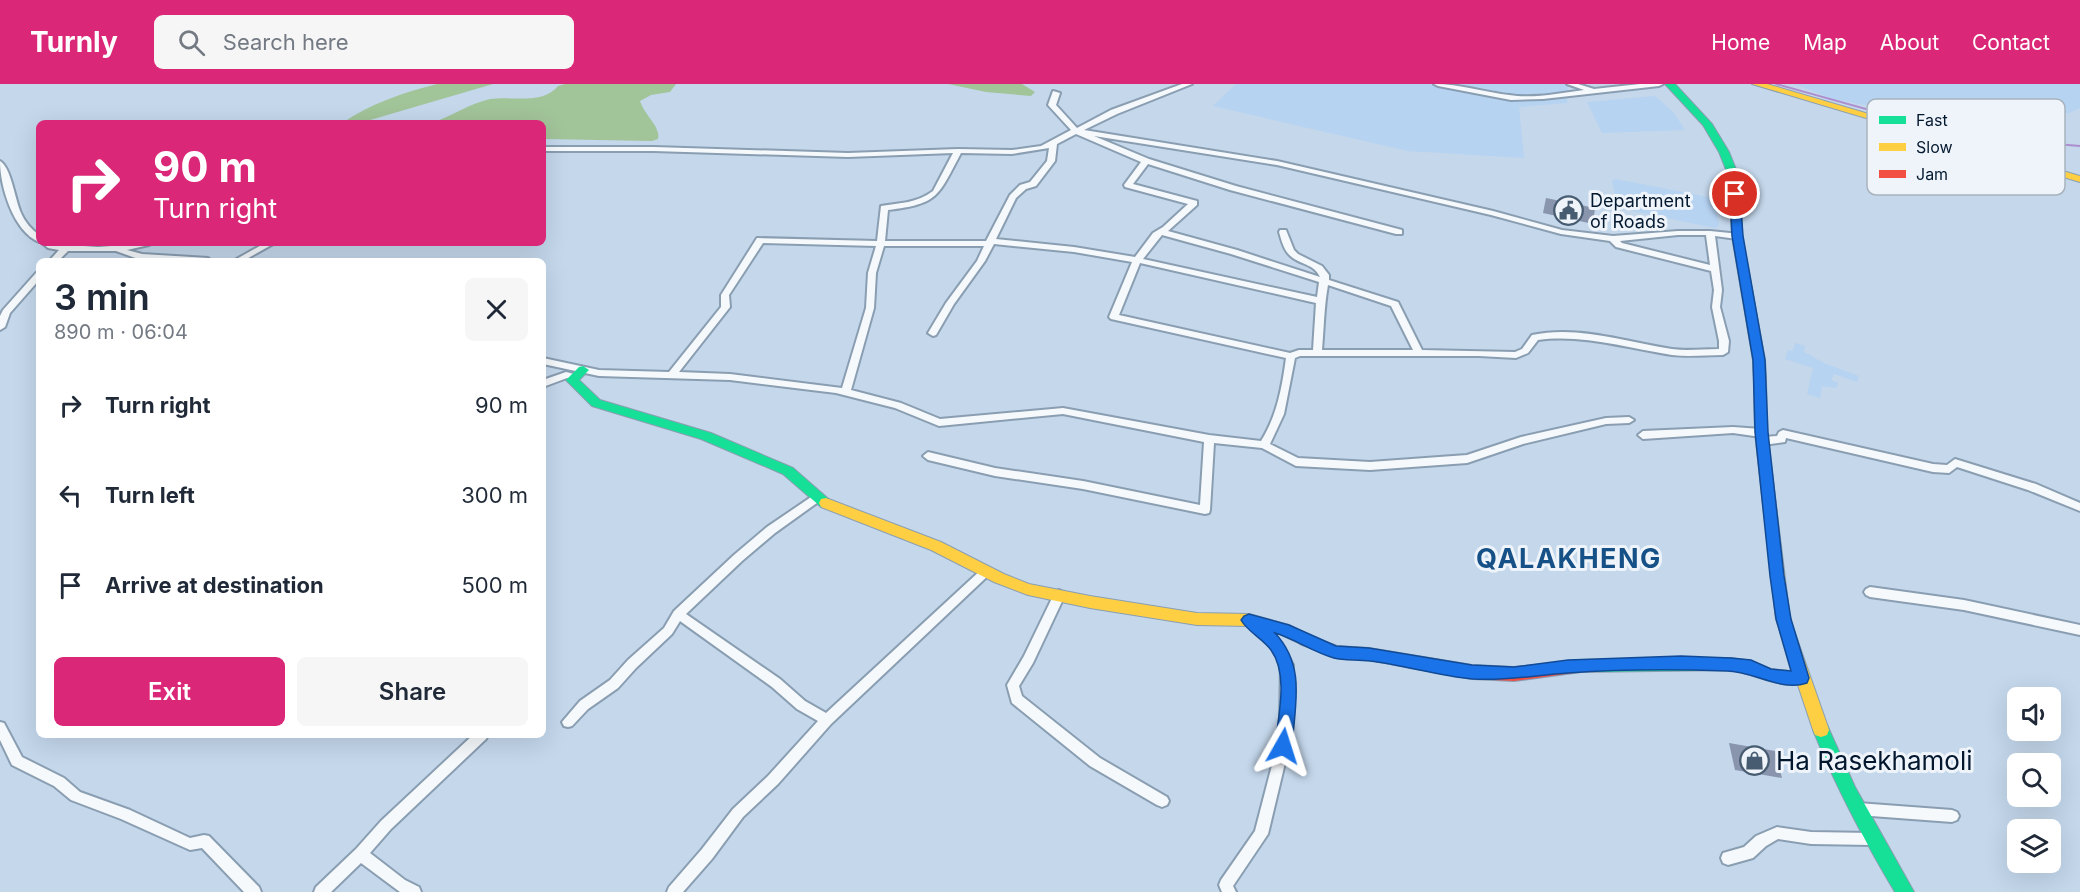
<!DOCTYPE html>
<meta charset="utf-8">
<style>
body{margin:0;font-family:Inter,sans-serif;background:#f6f6f7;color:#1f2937;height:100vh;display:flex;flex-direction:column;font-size:22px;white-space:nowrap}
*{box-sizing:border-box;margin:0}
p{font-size:20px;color:#747a83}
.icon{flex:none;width:33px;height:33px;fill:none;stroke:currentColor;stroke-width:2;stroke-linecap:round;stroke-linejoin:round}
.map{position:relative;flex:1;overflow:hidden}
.panel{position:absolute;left:36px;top:174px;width:510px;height:480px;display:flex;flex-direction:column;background:#fff;border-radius:9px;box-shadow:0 6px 24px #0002}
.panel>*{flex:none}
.top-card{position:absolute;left:36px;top:36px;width:510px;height:126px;border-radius:9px;box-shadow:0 6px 24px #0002;background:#db2777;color:#fff;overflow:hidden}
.tools{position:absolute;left:2007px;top:603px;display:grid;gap:12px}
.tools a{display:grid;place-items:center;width:54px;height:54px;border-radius:9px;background:#fff;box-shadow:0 6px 24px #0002;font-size:30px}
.pin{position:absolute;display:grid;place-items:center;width:51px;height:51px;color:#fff;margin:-26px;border:3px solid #fff;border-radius:50%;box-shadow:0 2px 6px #0007}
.me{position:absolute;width:66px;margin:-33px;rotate:6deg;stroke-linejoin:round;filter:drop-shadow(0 0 4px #0008)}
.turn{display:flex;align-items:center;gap:21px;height:126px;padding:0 18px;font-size:27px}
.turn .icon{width:78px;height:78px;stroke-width:2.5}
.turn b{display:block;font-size:42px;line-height:51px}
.round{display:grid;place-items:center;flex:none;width:63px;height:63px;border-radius:9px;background:#f6f6f7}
.summary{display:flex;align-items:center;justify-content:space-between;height:102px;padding:0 18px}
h1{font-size:36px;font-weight:600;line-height:45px}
.primary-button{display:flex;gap:12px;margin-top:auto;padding:12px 18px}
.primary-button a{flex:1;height:69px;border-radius:9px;background:#db2777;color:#fff;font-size:24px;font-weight:600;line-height:69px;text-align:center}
.primary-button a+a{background:#f6f6f7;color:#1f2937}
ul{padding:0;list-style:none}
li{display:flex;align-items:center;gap:18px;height:90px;padding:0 18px}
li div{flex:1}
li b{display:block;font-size:22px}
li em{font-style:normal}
header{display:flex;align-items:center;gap:36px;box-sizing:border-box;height:84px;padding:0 30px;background:#db2777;color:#fff}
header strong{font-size:28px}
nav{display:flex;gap:33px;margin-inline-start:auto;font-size:21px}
.search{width:420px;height:54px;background:#f6f6f7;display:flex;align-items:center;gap:15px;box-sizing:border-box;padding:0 21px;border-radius:9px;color:#747a83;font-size:22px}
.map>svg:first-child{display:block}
.built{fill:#b6d3f2}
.forest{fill:#a2c499}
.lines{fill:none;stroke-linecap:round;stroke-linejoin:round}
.stream{stroke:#ad8fd0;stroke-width:2}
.building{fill:#8994ad}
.street-casing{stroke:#8a9eb2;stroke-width:4}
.fast-casing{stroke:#8a9eb2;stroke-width:2}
.slow-casing{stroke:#8a9eb2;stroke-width:2}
.jam-casing{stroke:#8a9eb2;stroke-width:2}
.street{fill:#f6f9fc;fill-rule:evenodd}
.fast{fill:#16e098;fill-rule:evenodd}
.slow{fill:#ffcf43;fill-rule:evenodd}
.jam{fill:#f24e42;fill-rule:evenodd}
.route{fill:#1a73e8;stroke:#114b97;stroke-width:1.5}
.labels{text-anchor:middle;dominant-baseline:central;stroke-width:6;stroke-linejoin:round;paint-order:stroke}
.far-poi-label{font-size:18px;fill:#03182f;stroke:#eef4fa;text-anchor:start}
.near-poi-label{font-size:26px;fill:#03182f;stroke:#eef4fa;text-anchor:start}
.district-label{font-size:27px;font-weight:bold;letter-spacing:1.5px;fill:#155086;stroke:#eef4fa}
.key{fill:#eef4fa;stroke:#a8b2bd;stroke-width:1.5}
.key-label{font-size:16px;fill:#03182f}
</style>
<header>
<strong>Turnly</strong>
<div class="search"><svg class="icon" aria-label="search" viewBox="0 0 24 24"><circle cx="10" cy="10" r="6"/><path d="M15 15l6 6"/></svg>Search here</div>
<nav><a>Home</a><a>Map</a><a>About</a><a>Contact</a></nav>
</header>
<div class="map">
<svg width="2080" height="808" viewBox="0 0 2080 808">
<rect width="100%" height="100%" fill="#c4d7eb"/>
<path class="built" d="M1236,0H1568L1567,19L1519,23L1524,74L1408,67L1213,22Z
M1794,0H2080V24L2069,29L2021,38L1951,37L1833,15Z
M1655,12L1673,28L1685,46L1602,49L1587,18Z
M1615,95L1714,114L1719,141L1715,144L1618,124L1612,97Z
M1795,259L1805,262L1804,268L1826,280L1859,292L1857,298L1834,290L1831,296L1838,299L1836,304L1822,302L1820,314L1807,310L1813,284L1785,275L1788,266L1793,267Z"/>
<path class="forest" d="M437,0H493L360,39H342C372,19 402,9 437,0Z
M565,0H676L670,8L651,11L640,17C645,32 661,43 658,55L652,57L543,55V39H433C451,32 471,19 490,15C512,12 543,21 558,2Z
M948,0H1022L1035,8L1031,12L986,8Z"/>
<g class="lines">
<path class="stream" d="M1776,0L1963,52L2080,62"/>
</g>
<path class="building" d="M1546,114L1595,124L1593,140L1543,129Z
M1729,659L1775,667L1782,694L1735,686Z"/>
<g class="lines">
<defs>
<path id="street" d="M1182,0H1192L1117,30L1084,46L1277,77L1493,127L1562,146L1613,152L1678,147H1710L1740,150V154L1737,155L1715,152L1722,206L1720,223L1729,257L1728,268L1723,271C1706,271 1689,273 1672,271C1627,264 1583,250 1538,256L1528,269L1516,274L1479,272H1300L1295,274L1284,330L1270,360L1298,374L1370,378L1467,371L1521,353L1606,334L1629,333L1634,336L1629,339L1606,340L1523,360L1467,379L1370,386L1296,382L1262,364L1214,359L1210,426L1209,429L1205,430L1083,405L995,392L928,376L923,372L928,368L995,384L1083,397L1200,421L1204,358L1063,330L939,342L895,324L836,309L730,296L599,292L543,280V274L599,286L669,288L721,223V211L757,154L877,157L881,122C900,119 917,119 933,107L953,69L848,73L654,67H543V63H654L848,69L958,65L1012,66L1041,62L1071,46L1048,21L1053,7L1060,9L1056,21L1077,44L1111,26ZM1076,50L1141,78L1124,101L1125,103L1188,120L1163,143L1153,149L1135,173L1074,163L996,155L1016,114L1026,105L1036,102L1055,77L1057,60ZM1094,52L1277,81L1491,131L1561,150L1610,157L1616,163L1711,187L1714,206L1712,223L1719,257V265C1703,265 1687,267 1672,265C1626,258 1578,241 1532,251L1522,265L1515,268L1422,266L1398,218L1329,196V191L1322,182L1298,170L1294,166L1286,146H1280L1279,148C1282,158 1284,168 1293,174C1303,181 1315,181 1320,193L1237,166L1168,147L1197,121V117L1133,100L1148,80L1230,106L1396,150H1402V146L1236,102L1149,75ZM1049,64L1047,77L1030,98L1020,101L1010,111L986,157H885L888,126C939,120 938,112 961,69L1012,70ZM1162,151L1231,170L1319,198L1317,213L1143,175ZM1678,151H1706L1710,181L1622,159L1620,157ZM763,159L876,162L868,189L866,224L842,304L730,290L679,288L730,223L729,211ZM994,160L1074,168L1132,178L1109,233L1111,235L1286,274C1282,303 1277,332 1261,357L1209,351L1063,324L940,335L901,319L851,306L874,224L876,189L884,162H984L977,177L946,219L928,249L933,252L936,251L954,220L985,177ZM1140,179L1316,219L1313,266H1299L1290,269L1119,231ZM1328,201L1391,222L1413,266H1322C1324,244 1324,223 1328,201Z
M1434,0C1460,0 1484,8 1509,11C1533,15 1560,9 1584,6L1567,0H1578L1594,5L1640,0H1663L1659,2L1543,15L1511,16L1438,2Z
M0,77C11,83 15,116 21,129C25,138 31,145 39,151V158C13,147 0,102 0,77Z
M42,159L98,163L150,159L149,161L127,166L142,170L208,174L212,177L141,176L116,167H68L58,177H49L59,166L48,164Z
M265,159H275L243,177H233Z
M39,188V196L10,229L5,243L0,246V232L3,226L36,189Z
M566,288L578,291L580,293L575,296L567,294L543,303V296Z
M1733,343L1761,345L1766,349L1761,353L1733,349L1643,355L1638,351L1643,347Z
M1783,346L1933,380L1947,381L1955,375L2036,400L2080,419V427L2028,406L1957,383L1949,389L1933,388L1786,354L1785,358L1763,361L1758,357L1763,353L1777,352L1779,348Z
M817,409L821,410L822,413L821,416L775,449L742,477L686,530L780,595L805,617L826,629L982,485H990L992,488L831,640L778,700L743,733L712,775L683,808H667L669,803L702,765L733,725L768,692L818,637L797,625L772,603L680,537L672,550L636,584L618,604L588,625L572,642L568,643L564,642L562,638L580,617L610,596L628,576L664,544L674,527L734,471L767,443Z
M1870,503L1964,516L2080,541V551L1964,526L1870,513L1866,511L1864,508L1866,505Z
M1059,506L1063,508L1065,511L1033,579L1019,602L1022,612L1100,674L1167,713L1169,717L1167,721L1162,723L1157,721L1090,682L1012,619L1007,601L1024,572L1055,508Z
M1253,534L1257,536L1281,559L1293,581L1292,635L1289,662L1268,750L1233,802L1236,808H1222L1219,801L1221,796L1255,747L1277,662L1280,635L1281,581L1273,565L1249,542L1247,539L1249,536Z
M0,638L4,639L22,673L64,694L80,708L130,726L190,754L204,751L209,752L259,803L261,808H244L202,764L190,766L121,735L71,716L54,702L12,681L0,656Z
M473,651H488L486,655L391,745L370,769L405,796L419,803L421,808H400L361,779L331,808H314L316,803L356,765L381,737Z
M1858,719L1952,726L1957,728L1959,732L1957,736L1952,738L1858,731L1853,729L1851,725L1853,721Z
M1777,743L1811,748L1872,749L1877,751L1879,755L1877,759L1872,761L1811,760L1778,755L1766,762L1753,774L1728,781L1723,779L1721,774L1723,769L1744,763L1756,752Z"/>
<path id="fast" d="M1665,0H1675L1712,40L1729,68L1739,93L1742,152L1765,276L1766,295L1764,298L1760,299L1754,295L1753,276L1732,152L1729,93L1719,68L1703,41Z
M583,282L589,286L579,296L600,316L711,349L793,384L833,419L831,423H821L783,390L701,355L592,322L566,296L579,283Z
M1731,574L1751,577L1771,585L1808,589L1810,594L1808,599C1784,607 1755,590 1731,586L1581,588L1576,587L1573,582L1576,577L1581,576Z
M1821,639L1827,641L1855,703L1914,808H1895C1864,756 1836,703 1813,646L1815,641Z"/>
<path id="slow" d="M1752,0H1767L2080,92V98Z
M1760,291L1766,295L1767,349L1790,535L1829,646L1827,651L1821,653L1815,651L1813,646L1776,535L1755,349L1754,295Z
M826,414L941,458L1004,490L1029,500L1090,512L1197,529L1249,530L1289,541L1310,552L1313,556L1310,560L1305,562L1280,550L1249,542L1197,541L1090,524L1028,511L994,498L931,466L821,423L819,419L821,415Z"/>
<path id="jam" d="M1305,550L1337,562L1369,564L1472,581L1514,583L1581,576L1586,577L1589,582L1586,587L1581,588L1514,597L1472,595L1369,576L1336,574L1300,560L1297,556L1300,552Z"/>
</defs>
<use href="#street" class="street-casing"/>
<use href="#fast" class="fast-casing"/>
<use href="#slow" class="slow-casing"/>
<use href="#jam" class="jam-casing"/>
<use href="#street" class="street"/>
<use href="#fast" class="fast"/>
<use href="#slow" class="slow"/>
<use href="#jam" class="jam"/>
</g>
<path class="route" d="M1735,106L1740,110L1743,152L1765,276L1768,348L1784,492L1791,535L1809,594L1807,599C1781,608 1753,587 1727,587C1675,585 1621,585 1568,589C1536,591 1506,597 1473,595C1438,592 1404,581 1370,577C1358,575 1345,577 1334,574C1313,568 1295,555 1275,549C1306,582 1295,620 1292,662L1289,667L1283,669L1278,667L1275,662C1278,633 1289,591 1271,566C1263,555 1247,547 1241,536L1244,532L1249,530L1289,541L1336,562L1369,564L1472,581L1514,583L1568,576L1681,572L1731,574L1751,576L1771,585L1791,587L1776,535L1770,492L1755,348L1753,276L1732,152L1730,110Z"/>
<defs>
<symbol id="civic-ring" viewBox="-11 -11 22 22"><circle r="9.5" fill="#eef4fa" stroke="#475b71" stroke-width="1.5"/><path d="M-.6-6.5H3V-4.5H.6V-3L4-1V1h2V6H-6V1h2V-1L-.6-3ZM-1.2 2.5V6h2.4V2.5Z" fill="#475b71"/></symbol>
<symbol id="shop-ring" viewBox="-11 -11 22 22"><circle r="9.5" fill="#eef4fa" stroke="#475b71" stroke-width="1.5"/><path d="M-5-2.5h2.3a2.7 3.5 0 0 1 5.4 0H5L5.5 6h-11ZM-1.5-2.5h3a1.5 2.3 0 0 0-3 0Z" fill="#475b71"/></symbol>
</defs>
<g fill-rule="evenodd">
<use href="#civic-ring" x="1552" y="110" width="33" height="33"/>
<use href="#shop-ring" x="1738" y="660" width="33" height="33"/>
</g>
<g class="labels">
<g class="far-poi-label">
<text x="1590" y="116">Department<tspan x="1590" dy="21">of Roads</tspan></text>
</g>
<g class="near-poi-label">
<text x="1776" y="676">Ha Rasekhamoli</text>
</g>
<g class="district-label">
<text x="1569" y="474">QALAKHENG</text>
</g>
</g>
<rect x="1867" y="15" width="198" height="96" rx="9" class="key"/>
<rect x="1879" y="32" width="27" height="8" fill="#16e098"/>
<rect x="1879" y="59" width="27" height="8" fill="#ffcf43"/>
<rect x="1879" y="86" width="27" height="8" fill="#f24e42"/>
<g class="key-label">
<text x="1916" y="42">Fast</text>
<text x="1916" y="69">Slow</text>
<text x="1916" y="96">Jam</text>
</g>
</svg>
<div class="tools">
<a><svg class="icon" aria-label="sound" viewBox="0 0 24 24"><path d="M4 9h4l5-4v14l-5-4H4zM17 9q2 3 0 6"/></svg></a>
<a><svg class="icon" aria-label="search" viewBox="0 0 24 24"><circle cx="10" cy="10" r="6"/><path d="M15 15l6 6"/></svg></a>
<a><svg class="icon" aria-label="layers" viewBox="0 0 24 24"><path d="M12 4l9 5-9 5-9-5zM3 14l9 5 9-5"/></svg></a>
</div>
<div class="pin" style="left:1735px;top:110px;background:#d93025"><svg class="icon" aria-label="arrive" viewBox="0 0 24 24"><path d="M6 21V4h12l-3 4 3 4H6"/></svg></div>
<svg class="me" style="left:1283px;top:662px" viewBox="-20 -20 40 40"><path d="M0-17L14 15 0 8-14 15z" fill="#1a73e8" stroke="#fff" stroke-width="4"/></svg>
<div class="top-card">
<div class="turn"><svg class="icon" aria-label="right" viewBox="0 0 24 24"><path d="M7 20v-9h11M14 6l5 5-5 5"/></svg><div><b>90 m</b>Turn right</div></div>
</div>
<section class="panel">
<div class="summary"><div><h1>3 min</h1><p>890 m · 06:04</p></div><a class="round"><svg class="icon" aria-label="close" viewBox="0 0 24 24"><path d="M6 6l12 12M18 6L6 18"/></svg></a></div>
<ul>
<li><svg class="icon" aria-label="right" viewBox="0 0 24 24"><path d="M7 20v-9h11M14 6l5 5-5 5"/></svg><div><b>Turn right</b></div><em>90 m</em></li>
<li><svg class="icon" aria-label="left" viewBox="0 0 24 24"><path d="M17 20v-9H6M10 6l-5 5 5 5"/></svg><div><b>Turn left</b></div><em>300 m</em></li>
<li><svg class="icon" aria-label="arrive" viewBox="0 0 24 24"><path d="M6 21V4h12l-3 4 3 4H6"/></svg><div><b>Arrive at destination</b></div><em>500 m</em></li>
</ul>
<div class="primary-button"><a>Exit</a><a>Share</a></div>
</section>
</div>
